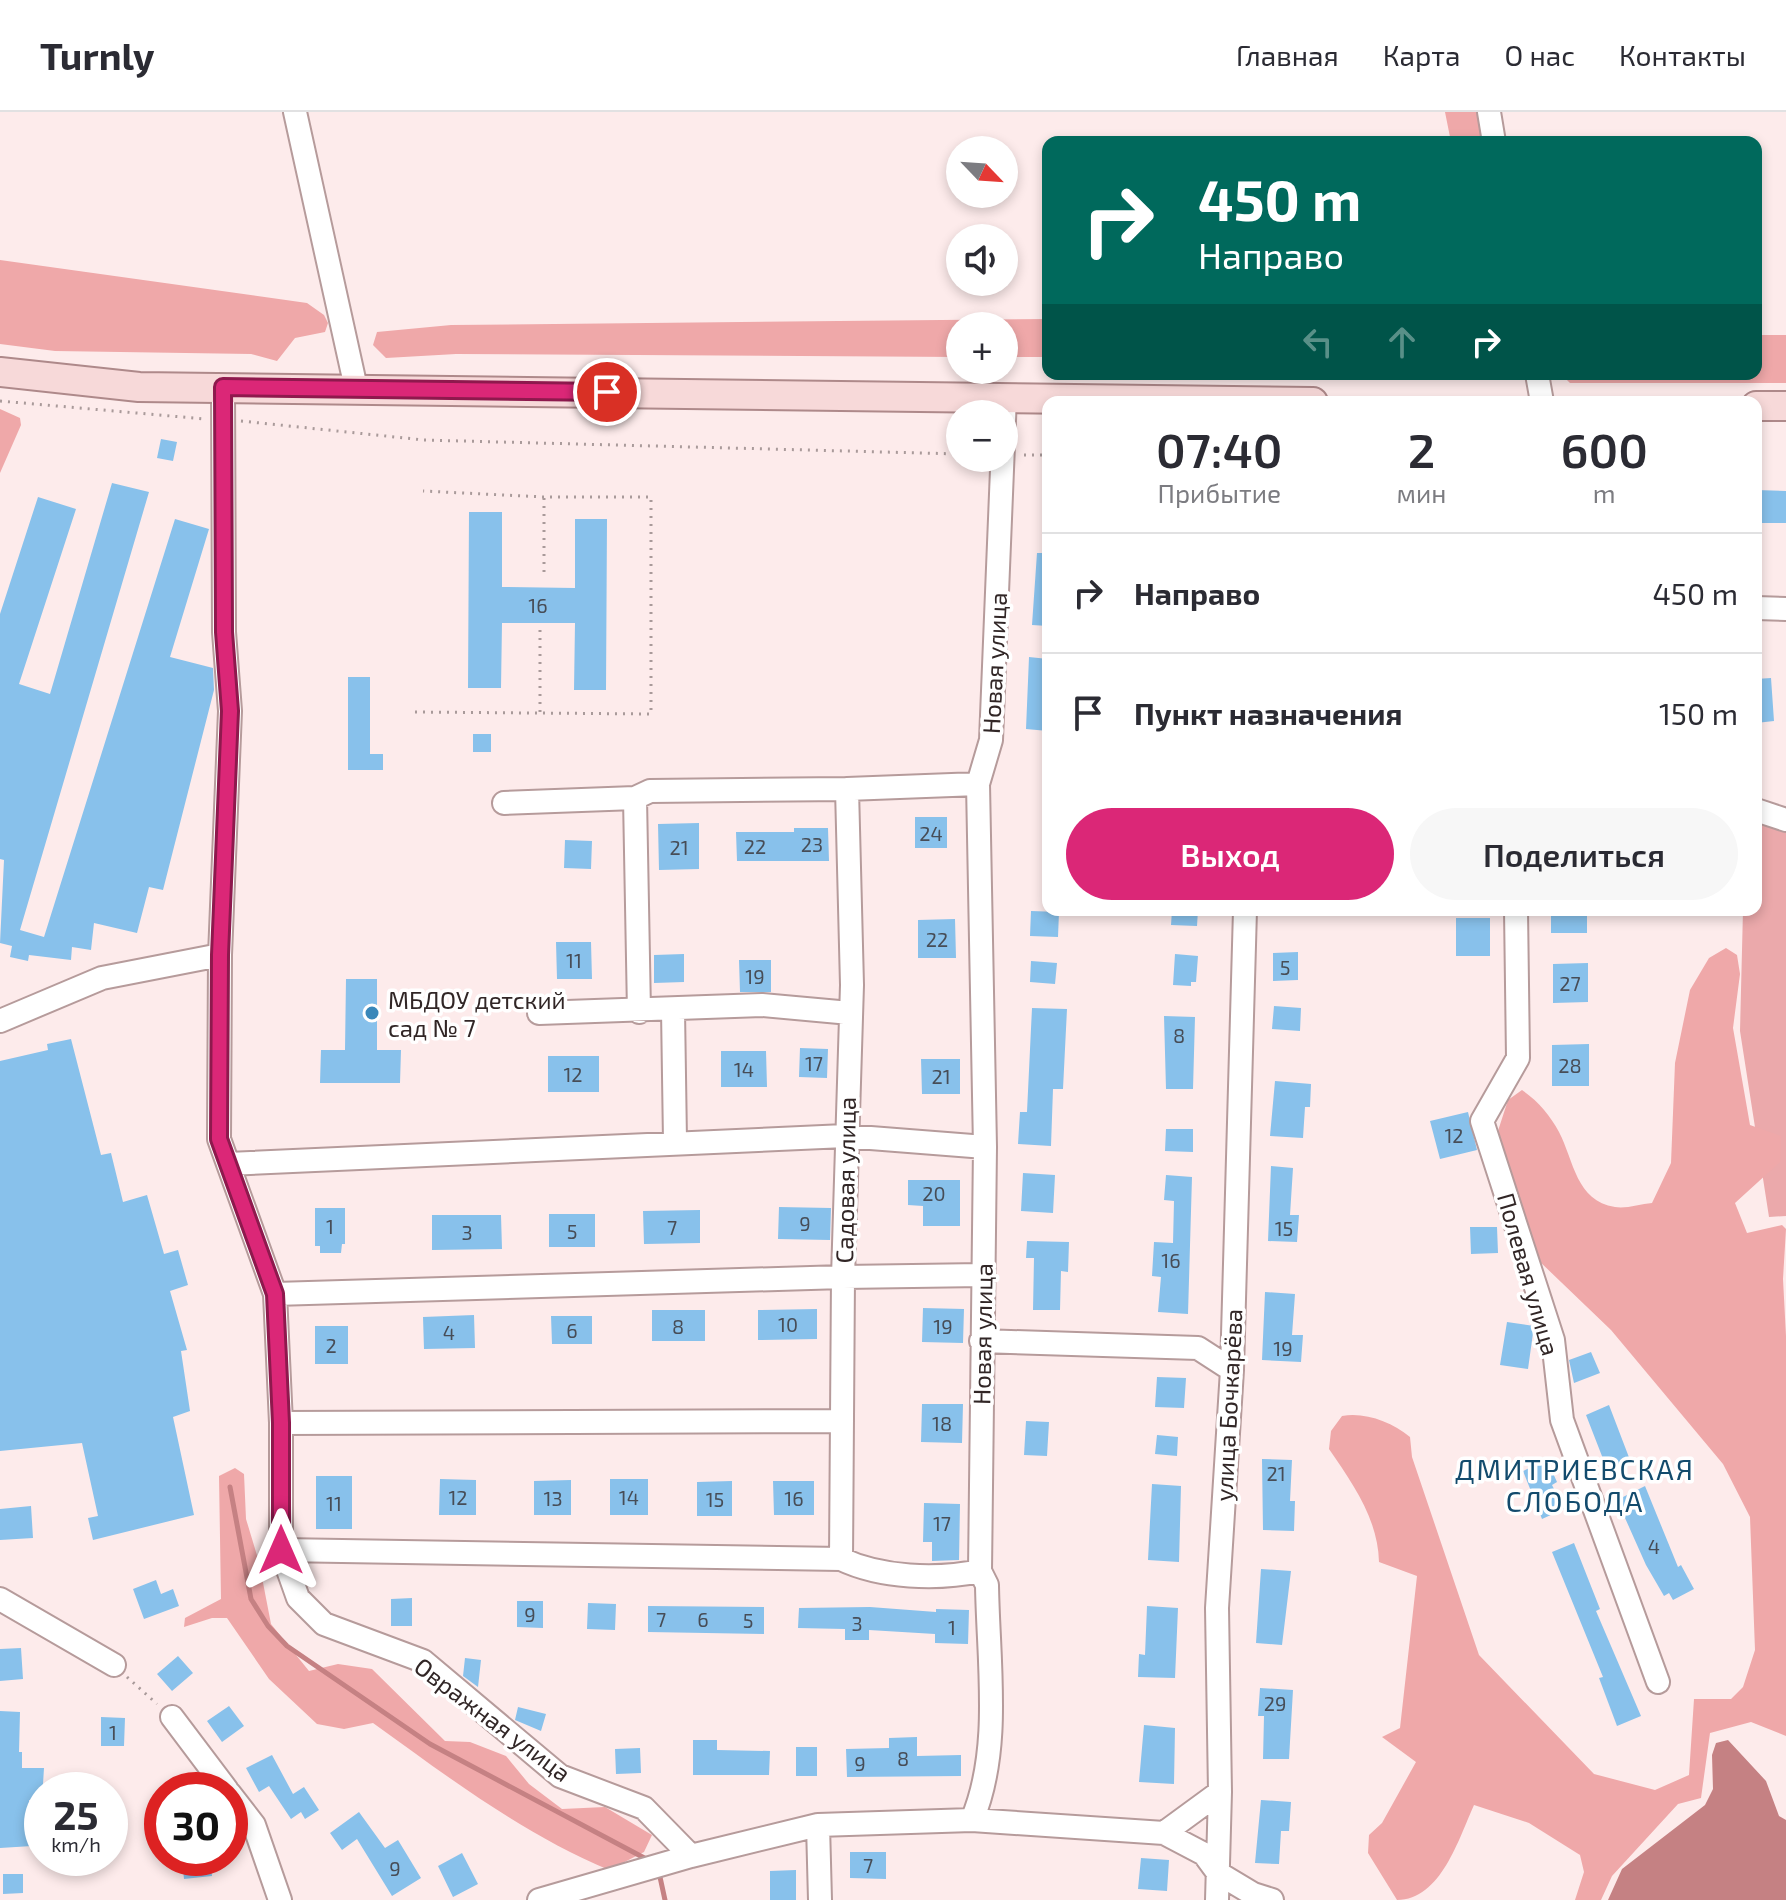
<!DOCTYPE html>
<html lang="ru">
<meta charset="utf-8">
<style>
body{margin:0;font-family:"Exo 2",sans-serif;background:#f7f7f7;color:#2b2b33;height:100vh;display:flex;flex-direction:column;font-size:30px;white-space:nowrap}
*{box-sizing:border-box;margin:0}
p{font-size:26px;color:#7c7c81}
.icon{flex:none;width:44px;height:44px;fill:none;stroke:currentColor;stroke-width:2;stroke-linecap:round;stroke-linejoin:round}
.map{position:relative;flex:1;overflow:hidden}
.panel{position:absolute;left:1042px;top:284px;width:720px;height:520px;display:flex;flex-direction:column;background:#fff;border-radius:16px;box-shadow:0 4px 12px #0003}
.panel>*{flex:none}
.guide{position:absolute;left:1042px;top:24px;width:720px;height:244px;border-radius:16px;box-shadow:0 4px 12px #0003;background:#00695c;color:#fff;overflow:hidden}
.needle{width:52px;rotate:115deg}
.controls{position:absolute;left:946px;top:24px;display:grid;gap:16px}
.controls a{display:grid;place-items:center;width:72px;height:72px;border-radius:50%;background:#fff;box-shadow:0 4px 12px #0003;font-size:40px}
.speed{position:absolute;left:24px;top:1660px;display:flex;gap:16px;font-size:40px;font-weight:700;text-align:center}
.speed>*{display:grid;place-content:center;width:104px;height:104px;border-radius:50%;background:#fff;box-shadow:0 4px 12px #0003;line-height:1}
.speed small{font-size:20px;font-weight:400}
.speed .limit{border:12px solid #d22;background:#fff;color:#111}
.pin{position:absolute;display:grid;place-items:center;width:68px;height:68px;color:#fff;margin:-34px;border:4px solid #fff;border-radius:50%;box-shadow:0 2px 8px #0007}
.me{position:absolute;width:88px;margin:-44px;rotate:0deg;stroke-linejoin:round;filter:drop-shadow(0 0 6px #0008)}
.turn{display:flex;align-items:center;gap:28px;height:168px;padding:0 24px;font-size:36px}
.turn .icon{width:104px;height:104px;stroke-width:2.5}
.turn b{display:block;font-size:56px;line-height:68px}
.lanes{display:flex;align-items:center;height:76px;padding:0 24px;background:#0003;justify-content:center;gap:40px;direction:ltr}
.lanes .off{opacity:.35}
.eta{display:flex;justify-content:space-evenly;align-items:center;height:136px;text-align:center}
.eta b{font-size:48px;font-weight:600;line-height:56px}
.button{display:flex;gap:16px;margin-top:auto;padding:16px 24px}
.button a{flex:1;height:92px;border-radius:48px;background:#db2777;color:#fff;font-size:32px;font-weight:600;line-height:92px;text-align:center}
.button a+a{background:#f7f7f7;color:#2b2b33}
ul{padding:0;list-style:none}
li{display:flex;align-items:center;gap:24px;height:120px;padding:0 24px;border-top:2px solid #e1e1e2}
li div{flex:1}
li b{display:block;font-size:30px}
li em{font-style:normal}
header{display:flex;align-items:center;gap:48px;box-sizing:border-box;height:112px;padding:0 40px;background:#fff;border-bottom:2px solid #e1e1e2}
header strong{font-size:38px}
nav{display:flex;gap:44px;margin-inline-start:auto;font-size:28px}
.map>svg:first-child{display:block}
.green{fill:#eba9ab}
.forest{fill:#efa8a9}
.water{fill:#c58183}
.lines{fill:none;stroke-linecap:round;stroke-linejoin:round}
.stream{stroke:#c58183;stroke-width:5}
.building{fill:#88c1eb}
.minor-casing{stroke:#b69b9b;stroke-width:26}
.major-casing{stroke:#ae898a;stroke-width:32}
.path{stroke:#a99a9a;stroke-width:3;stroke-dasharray:2 6;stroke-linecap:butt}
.minor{stroke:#fff;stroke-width:22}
.major{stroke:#f7d9d9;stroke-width:28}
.route-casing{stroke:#8e194d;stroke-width:20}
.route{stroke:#db2777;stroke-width:14}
.poi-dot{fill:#3987b9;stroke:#fff;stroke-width:3}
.labels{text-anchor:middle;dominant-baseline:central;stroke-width:7;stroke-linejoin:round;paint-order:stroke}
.number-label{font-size:20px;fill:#474d57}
.street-label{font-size:24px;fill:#312626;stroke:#fff}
.poi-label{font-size:24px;fill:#312626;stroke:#fff;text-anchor:start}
.quarter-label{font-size:28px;letter-spacing:2px;fill:#134b6d;stroke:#fff}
</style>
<header>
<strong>Turnly</strong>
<nav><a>Главная</a><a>Карта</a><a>О нас</a><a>Контакты</a></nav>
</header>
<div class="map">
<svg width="1786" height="1788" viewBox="0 0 1786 1788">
<rect width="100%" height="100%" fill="#fdebeb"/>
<path class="green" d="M1786,711V1104L1769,1105L1740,919L1743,798H1756V713Z"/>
<path class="forest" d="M1445,0H1482L1488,30H1451Z
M0,148L307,191L324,203L328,211L325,220L295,226L277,249L251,242L55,239L0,232Z
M1048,207V245H1004V214H960V245L456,242L386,246L373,233L377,220L451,213Z
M1756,223H1786V271H1570L1561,262H1756Z
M0,297L20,306L21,313L0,361Z
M1726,836L1737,843L1740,862L1733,916L1750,1013L1781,1024L1780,1050L1735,1091L1747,1121L1782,1113L1786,1117L1783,1167L1786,1224V1624L1751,1610L1710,1621L1701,1686L1678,1692L1612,1764L1601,1788H1575L1584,1760L1580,1743L1529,1711L1474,1693C1459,1726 1441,1788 1397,1788L1368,1741L1369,1723L1382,1711L1416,1650L1382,1625L1400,1616L1417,1464L1379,1450C1378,1407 1353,1372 1329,1337L1331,1319L1342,1304C1366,1300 1391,1310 1410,1325L1412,1345L1479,1543L1594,1662L1655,1678L1689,1663L1694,1587H1731L1743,1575L1755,1538L1750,1405L1723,1352L1611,1218L1537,1147L1497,1022L1508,988L1522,978C1538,989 1550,1003 1559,1020C1574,1049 1576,1089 1615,1095C1626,1097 1640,1092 1652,1091L1671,1051L1675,951L1690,878L1709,846Z
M235,1356L244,1362L246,1407L259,1450L271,1512L309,1559L338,1552L372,1557L445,1629L470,1630L506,1644L529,1672L562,1697L605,1695L652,1723L644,1740L609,1758C523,1722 448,1665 373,1611L344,1617L317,1612L269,1567L227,1506H212L184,1515L185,1506L221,1487L219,1364Z"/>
<path class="water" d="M1728,1628L1766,1669L1779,1704L1786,1708V1788H1608L1622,1757L1705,1693L1713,1677L1712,1643L1716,1631Z"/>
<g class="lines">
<path class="stream" d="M230,1375L251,1487L268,1514L287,1534L430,1632L650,1749
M660,1765L665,1788"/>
</g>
<path class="building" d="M161,327L177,330L173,349L157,346Z
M112,371L149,380L20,818L44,825L175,407L209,417L170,545L213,556L214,578L163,778L149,775L137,821L94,811L91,838L72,835L71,848L29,843L28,849L10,845L12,834L0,831L4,748L0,747V502L38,385L76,397L19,572L50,582Z
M1756,378L1786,379V411H1756Z
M469,400H502V475L575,476V407H607L606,578H574L575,511H502L501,576H468Z
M1037,441H1048V514L1032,513Z
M1029,545L1048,547V619L1026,617Z
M348,565H370V642H383V658H348Z
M1771,566L1774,609L1756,611V567Z
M473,622H491V640H473Z
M915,705H947V736H915Z
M699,711V757L659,758L658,712Z
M794,716H828L829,749H737L736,720H794Z
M565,728L592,729L591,757L564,756Z
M1172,798H1198L1197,814L1171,813Z
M1551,798H1587V821H1551Z
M1031,799L1059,800L1058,825L1030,824Z
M1456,806H1490V844H1456Z
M955,807L956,846H918V808Z
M556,830H591L592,867H557Z
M1298,840V868L1273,869V841Z
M684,842V870L654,871V843Z
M1175,842L1198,844L1196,870H1191V874L1173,873Z
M739,848H771V880H740Z
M1031,849L1057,851L1055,872L1030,870Z
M1588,851V890L1553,891V852Z
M346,867H377V938H401L400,971H320L321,938H345Z
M1274,894L1301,896L1300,919L1272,917Z
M1032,896L1067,897L1063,977H1053L1051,1034L1018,1032L1020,1000H1027Z
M1164,904L1195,905L1193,977H1166Z
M71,927L101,1043L111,1041L123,1090L147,1083L164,1142L178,1138L188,1173L170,1179L187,1238L181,1239L190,1299L173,1305L194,1403L93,1428L88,1406L98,1404L82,1331L0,1339V949L48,938L47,932Z
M1589,932V974H1552V933Z
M800,936L828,937L827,966L799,965Z
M721,939H766L767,975H721Z
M548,944H599V980H548Z
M921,947H960V982H922Z
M1275,969L1311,972L1310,995H1305L1303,1026L1270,1024Z
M1468,1000L1477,1038L1440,1047L1430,1009Z
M1166,1017H1193V1040L1165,1039Z
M1271,1054L1293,1056L1290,1103H1299L1297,1130L1268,1129Z
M1023,1061L1055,1063L1053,1101L1021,1099Z
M1166,1063L1192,1065L1188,1202L1158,1200L1161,1165L1152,1164L1154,1130L1173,1131L1174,1089L1164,1088Z
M908,1068H960V1114H923V1094L908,1093Z
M779,1095L831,1096L830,1128L778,1127Z
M315,1096H345V1132H342L341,1141H320V1134H315Z
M700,1098V1131L644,1132L643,1099Z
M549,1102H595V1135H549Z
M432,1103H501L502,1137L432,1138Z
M1470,1115H1497L1498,1141L1471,1142Z
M1027,1129L1069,1130L1068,1160L1061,1159L1060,1198H1033L1034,1146H1026Z
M1265,1180L1295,1182L1292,1223H1303L1301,1250L1262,1248Z
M923,1196L964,1197L963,1231L922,1230Z
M817,1197V1227L758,1228V1198Z
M652,1198H705V1229H652Z
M474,1203L475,1236L424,1237L423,1205Z
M551,1204H592V1232H552Z
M1507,1210L1534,1214L1528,1257L1500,1253Z
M315,1214H348V1252H315Z
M1591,1240L1600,1261L1574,1271L1569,1248Z
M1157,1265L1186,1266L1184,1296L1155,1295Z
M922,1292H963L962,1331L921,1330Z
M1609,1293L1630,1348L1607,1357L1586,1303Z
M1026,1309L1049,1310L1047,1344L1024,1343Z
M1157,1323L1178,1325L1177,1344L1155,1342Z
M1262,1347L1292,1348L1290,1389H1295L1294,1419L1263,1418Z
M1547,1348L1557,1370L1552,1373L1564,1397L1542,1407L1523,1359Z
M316,1364H352V1417H316Z
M440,1367L476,1368V1403H439Z
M610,1367H648V1403H610Z
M571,1368V1403H534V1369Z
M732,1369V1404H697V1370Z
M773,1369H814V1403H774Z
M1152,1372L1181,1374L1179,1450L1148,1448Z
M1645,1374L1678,1455L1681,1453L1694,1477L1673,1488L1669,1481L1664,1484L1646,1453L1617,1388Z
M924,1391L960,1392L959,1448L932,1449V1430H923Z
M31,1394L33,1426L0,1428V1397Z
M1574,1431L1600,1497L1596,1499L1641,1604L1617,1614L1599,1566L1603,1565L1552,1440Z
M1261,1457L1291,1459L1282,1533L1256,1531Z
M156,1468L161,1482L173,1477L179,1494L144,1507L133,1477Z
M412,1486V1514H391V1487Z
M517,1489H543V1516L517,1515Z
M588,1491L616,1492L615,1518L587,1517Z
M648,1494L764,1495V1522L648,1520Z
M1147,1494L1178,1496L1175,1566L1138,1565L1139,1542L1145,1543Z
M870,1495L936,1500V1497L969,1498L968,1532L935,1531V1522L869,1518V1528H845V1517L798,1516L799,1496Z
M21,1536L23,1567L0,1569V1537Z
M178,1544L193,1561L172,1579L157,1562Z
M465,1546L481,1548L478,1575L463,1564Z
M1260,1576L1293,1578L1289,1647H1263L1264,1604H1258Z
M229,1594L244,1614L222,1630L207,1609Z
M518,1595L546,1602L541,1619L515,1608Z
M0,1599L20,1600L19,1640H22V1656H44L42,1688H29L32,1734L0,1736Z
M101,1605L125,1606L124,1634H101Z
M1144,1613L1175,1616L1174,1672L1139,1670Z
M917,1625V1644L961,1643V1664L847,1665L846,1637L889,1636V1626Z
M693,1628H717V1638L770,1639L769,1663H693Z
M796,1635H817V1664H796Z
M640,1636L641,1661L616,1662L615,1637Z
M272,1643L293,1682L304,1675L319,1698L305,1707L301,1700L291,1707L269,1674L259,1680L246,1656Z
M1261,1688L1291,1690L1289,1719H1281L1279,1752L1255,1751Z
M359,1700L385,1736L398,1728L421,1766L392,1784L357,1727L342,1738L330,1721Z
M850,1740H886V1767L850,1766Z
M462,1741L478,1772L453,1785L438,1754Z
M182,1746H210L212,1764L184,1767Z
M1141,1746L1169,1748L1167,1779L1138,1777Z
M796,1758V1788H770V1759Z
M3,1762H23V1781L3,1782Z"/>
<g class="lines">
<defs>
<path id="minor" d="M295,0L356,276
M1489,0L1494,30
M1537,262L1542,290
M223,275L224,520L230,599L220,843L219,1027L275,1182L281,1311V1438L298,1486L324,1512L423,1549L560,1664L644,1696L691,1744L818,1713L820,1788
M1756,496L1786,497
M635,686L639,900
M504,691L635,686L650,679L847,677
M1756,698L1786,708
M1516,798L1518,946L1482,1009L1553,1228L1562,1308L1658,1570
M673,898L675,1029
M539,901L762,893L850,901
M0,909L102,866L220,843
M228,1052L845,1024L985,1035
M275,1182L843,1165L852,873L847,677L978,672
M981,1229L1198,1236L1232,1258
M281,1311L842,1309
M281,1438L841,1447C881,1466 937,1468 980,1459L985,1035L978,672L991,628L1005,284
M841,1447L843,1165L982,1163
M0,1487L114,1553
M172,1605L227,1678
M230,1682L254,1713L280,1788
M972,1708C1002,1637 988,1549 987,1473L980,1459
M818,1713L972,1708L1164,1721L1220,1680
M1164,1721L1204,1742L1218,1761L1253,1782L1272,1788
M539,1788L691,1744
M1217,1788L1220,1680L1217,1496L1232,1258L1245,798"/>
<path id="major" d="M0,260L139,275L1313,290
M1756,294H1786"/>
</defs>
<use href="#minor" class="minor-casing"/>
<use href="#major" class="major-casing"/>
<path class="path" d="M0,289L205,307
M241,309L424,328L960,342
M1024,343H1048
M544,460V385
M540,518V601
M415,600L651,602V385H544L423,379
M127,1565L157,1592"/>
<use href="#minor" class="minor"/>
<use href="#major" class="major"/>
</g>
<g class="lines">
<defs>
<path id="route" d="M281,1438V1311L275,1182L219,1027L220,843L230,599L224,520L223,275L607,280"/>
</defs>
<use href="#route" class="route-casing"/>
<use href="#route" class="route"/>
</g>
<circle class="poi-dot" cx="372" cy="901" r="8"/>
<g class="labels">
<g class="number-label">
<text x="538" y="493">16</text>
<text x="931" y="721">24</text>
<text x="812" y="732">23</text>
<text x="755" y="734">22</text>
<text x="679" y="735">21</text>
<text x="937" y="827">22</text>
<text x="574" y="848">11</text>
<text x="1285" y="855">5</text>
<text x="755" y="864">19</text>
<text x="1570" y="871">27</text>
<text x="1179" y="923">8</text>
<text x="814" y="951">17</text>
<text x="1570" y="953">28</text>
<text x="744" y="957">14</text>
<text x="573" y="962">12</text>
<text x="941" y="964">21</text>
<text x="1454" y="1023">12</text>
<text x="934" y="1081">20</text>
<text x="805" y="1111">9</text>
<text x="330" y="1114">1</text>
<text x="672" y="1115">7</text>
<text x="1284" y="1116">15</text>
<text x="572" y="1119">5</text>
<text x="467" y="1120">3</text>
<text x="1171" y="1148">16</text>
<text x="788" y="1212">10</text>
<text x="678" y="1214">8</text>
<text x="943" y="1214">19</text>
<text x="572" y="1218">6</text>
<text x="449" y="1220">4</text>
<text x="331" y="1233">2</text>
<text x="1283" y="1236">19</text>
<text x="942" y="1311">18</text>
<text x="1276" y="1361">21</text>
<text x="458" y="1385">12</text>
<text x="629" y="1385">14</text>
<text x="553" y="1386">13</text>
<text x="794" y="1386">16</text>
<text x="715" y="1387">15</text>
<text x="334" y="1391">11</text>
<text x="942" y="1411">17</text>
<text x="1654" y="1434">4</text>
<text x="530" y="1502">9</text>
<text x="661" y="1507">7</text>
<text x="703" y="1507">6</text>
<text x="748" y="1508">5</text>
<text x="857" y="1511">3</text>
<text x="952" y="1515">1</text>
<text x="1275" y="1591">29</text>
<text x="113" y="1620">1</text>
<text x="903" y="1646">8</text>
<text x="860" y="1651">9</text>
<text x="868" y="1753">7</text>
<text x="395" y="1756">9</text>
</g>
<g class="street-label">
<text transform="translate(994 551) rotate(-87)">Новая улица</text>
<text transform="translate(845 1068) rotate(-89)">Садовая улица</text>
<text transform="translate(1529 1162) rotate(74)">Полевая улица</text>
<text transform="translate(982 1222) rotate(-89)">Новая улица</text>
<text transform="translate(1228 1293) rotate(-87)">улица Бочкарёва</text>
<text transform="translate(493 1607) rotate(37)">Овражная улица</text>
</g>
<g class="poi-label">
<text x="388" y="887">МБДОУ детский<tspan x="388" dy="28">сад № 7</tspan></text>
</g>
<g class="quarter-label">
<text x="1575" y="1357">ДМИТРИЕВСКАЯ<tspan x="1575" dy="32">СЛОБОДА</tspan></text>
</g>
</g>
</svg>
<div class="controls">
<a><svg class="needle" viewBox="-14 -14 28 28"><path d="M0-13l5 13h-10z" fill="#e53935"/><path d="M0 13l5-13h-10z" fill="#7c7c81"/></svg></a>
<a><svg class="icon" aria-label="sound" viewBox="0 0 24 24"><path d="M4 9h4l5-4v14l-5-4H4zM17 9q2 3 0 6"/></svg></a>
<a>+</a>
<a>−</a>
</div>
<div class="speed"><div>25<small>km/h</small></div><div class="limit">30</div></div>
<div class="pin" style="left:607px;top:280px;background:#d93025"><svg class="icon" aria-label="arrive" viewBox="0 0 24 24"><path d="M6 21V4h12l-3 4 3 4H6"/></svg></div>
<svg class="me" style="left:281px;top:1438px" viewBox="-20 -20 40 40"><path d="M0-17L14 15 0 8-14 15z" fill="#db2777" stroke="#fff" stroke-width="4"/></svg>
<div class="guide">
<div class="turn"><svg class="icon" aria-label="right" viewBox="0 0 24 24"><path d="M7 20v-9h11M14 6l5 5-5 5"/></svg><div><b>450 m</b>Направо</div></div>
<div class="lanes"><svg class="icon off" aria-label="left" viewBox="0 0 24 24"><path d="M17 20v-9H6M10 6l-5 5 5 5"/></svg><svg class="icon off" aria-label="ahead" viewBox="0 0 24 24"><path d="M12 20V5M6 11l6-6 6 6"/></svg><svg class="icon" aria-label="right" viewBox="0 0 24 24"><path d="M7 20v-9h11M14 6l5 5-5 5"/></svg></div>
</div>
<section class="panel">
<div class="eta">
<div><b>07:40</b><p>Прибытие</p></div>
<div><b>2</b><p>мин</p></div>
<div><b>600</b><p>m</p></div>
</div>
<ul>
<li><svg class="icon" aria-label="right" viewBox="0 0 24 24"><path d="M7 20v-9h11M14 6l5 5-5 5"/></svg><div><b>Направо</b></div><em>450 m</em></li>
<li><svg class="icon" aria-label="arrive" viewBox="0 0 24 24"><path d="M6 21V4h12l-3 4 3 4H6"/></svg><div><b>Пункт назначения</b></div><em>150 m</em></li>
</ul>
<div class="button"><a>Выход</a><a>Поделиться</a></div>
</section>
</div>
